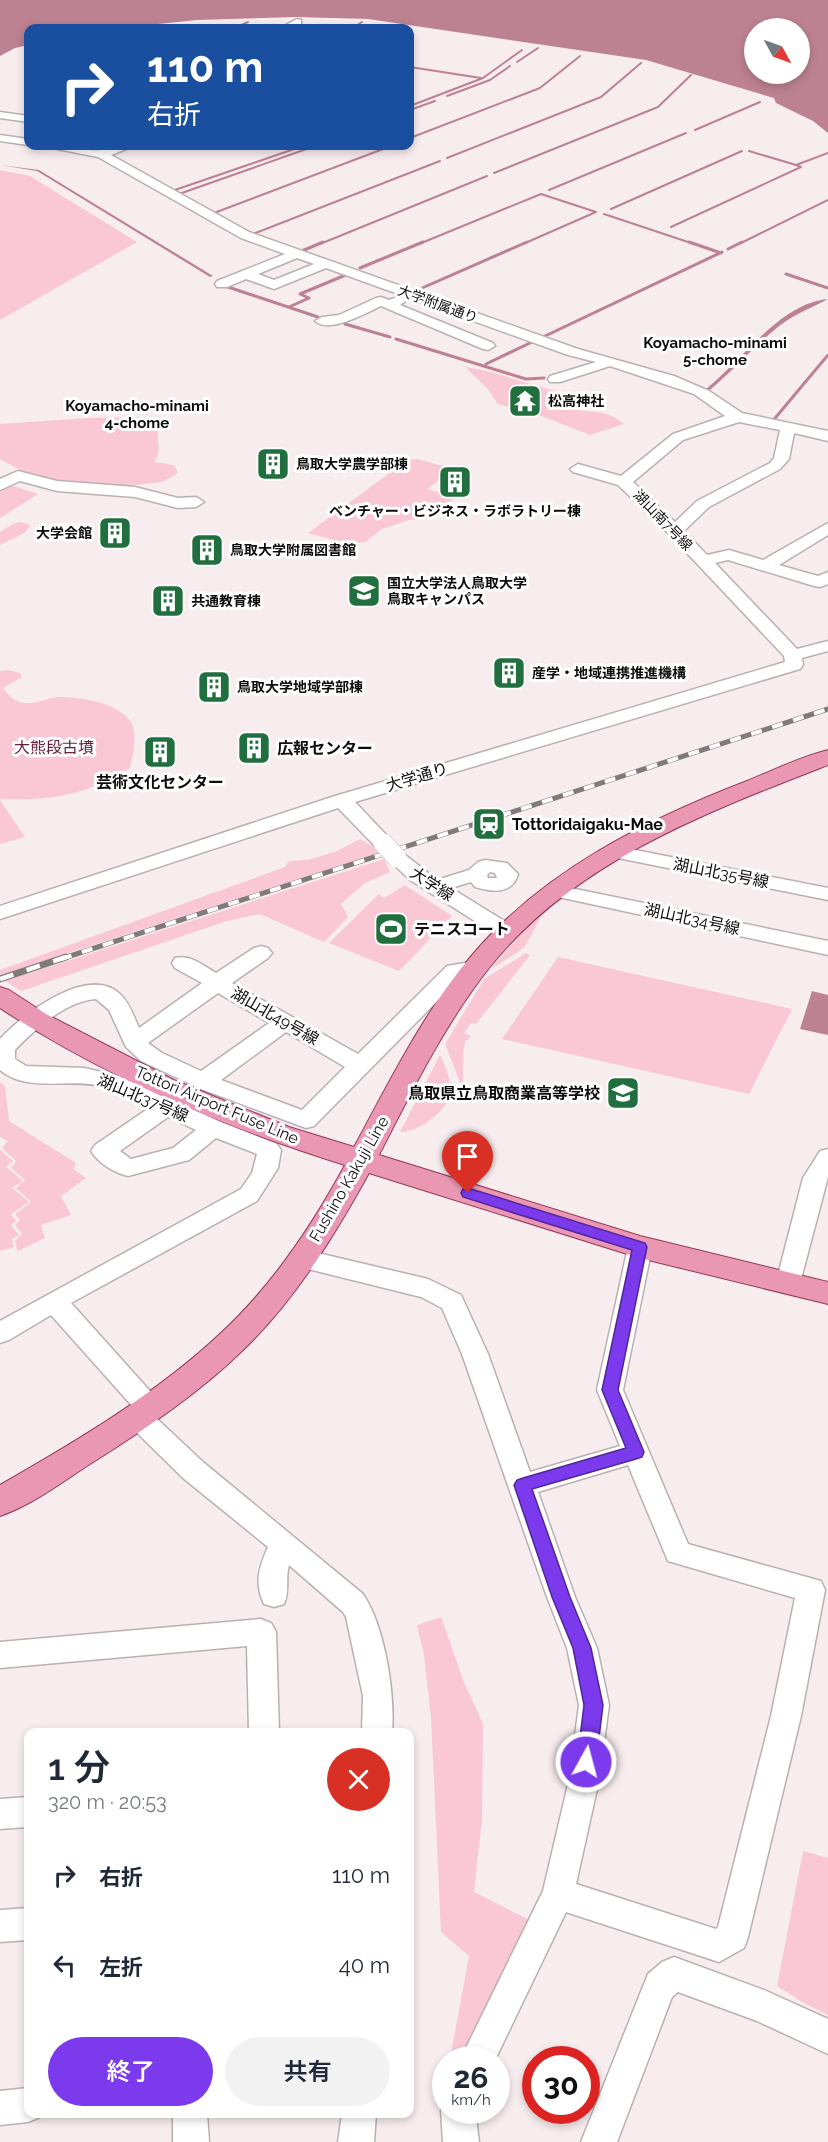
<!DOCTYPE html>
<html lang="ja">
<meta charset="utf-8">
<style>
body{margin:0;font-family:Raleway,"Noto Sans JP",sans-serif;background:#f2f2f3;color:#1f2937;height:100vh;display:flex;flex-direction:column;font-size:22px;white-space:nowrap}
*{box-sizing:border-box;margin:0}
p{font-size:20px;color:#747a83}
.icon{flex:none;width:33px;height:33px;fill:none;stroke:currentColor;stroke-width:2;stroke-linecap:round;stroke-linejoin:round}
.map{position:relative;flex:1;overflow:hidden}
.drawer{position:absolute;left:24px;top:1728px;width:390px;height:390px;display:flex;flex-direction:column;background:#fff;border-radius:12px;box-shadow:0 3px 9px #0003}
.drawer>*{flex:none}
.top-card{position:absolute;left:24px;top:24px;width:390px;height:126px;border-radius:12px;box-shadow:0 3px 9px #0003;background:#1a4fa0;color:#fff;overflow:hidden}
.needle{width:39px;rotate:130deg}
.controls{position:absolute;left:744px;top:18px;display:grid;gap:12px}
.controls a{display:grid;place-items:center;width:66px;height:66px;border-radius:50%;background:#fff;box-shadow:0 3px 9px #0003;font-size:30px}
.speed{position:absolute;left:432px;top:2046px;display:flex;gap:12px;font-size:30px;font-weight:700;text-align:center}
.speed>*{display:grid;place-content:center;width:78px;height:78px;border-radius:50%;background:#fff;box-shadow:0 3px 9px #0003;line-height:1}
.speed small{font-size:15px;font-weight:400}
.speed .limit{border:9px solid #d22;background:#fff;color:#111}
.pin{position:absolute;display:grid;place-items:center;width:51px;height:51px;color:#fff;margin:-62px -26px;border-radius:50% 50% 50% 0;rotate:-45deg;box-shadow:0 0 6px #0007}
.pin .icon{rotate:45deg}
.me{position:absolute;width:66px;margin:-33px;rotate:7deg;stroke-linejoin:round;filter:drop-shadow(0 0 4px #0008)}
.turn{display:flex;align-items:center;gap:21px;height:126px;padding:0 24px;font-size:27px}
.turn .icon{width:78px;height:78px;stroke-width:2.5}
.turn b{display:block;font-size:42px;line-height:51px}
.round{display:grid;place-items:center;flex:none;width:63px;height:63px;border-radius:32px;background:#f2f2f3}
.headline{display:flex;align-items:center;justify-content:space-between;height:102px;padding:0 24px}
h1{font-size:36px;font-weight:600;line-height:45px}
.cta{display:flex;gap:12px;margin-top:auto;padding:12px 24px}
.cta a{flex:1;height:69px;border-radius:36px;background:#7c3aed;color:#fff;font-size:24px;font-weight:600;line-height:69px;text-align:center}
.cta a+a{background:#f2f2f3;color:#1f2937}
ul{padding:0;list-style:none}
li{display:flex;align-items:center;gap:18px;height:90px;padding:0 24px}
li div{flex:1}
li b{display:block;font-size:22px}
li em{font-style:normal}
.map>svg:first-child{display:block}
.green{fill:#f9c8d4}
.water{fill:#bc8291;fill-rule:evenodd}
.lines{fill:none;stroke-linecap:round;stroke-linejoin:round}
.stream-far1{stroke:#bc8291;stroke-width:2}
.stream{stroke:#bc8291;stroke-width:3}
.minor-casing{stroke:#bab0b2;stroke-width:3}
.major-casing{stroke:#943a59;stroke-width:2}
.minor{fill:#fff;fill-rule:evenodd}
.major{fill:#ea97b4;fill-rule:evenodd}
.rail-far1-casing{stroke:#817a7b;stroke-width:5}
.rail-casing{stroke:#817a7b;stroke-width:7}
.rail-far1{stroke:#fff;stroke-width:4;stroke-dasharray:11;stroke-linecap:butt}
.rail{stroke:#fff;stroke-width:4.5;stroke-dasharray:14;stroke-linecap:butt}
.minor-bridge-casing{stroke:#bab0b2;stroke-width:20;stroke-linecap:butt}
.minor-bridge{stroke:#fff;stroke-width:19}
.route{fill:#7c3aed;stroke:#51269a;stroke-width:1.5}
.labels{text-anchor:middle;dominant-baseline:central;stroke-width:6;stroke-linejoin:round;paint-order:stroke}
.far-street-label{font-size:14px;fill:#0f0c0d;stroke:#fff}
.far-poi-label{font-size:14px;font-weight:bold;fill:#0f0c0d;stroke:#fff;text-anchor:start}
.far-neighbourhood-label{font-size:15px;font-weight:bold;fill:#0f0c0d;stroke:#fff}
.park-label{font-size:16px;fill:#651f38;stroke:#fff}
.poi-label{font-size:16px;font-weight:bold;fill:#0f0c0d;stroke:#fff;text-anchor:start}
.street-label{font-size:16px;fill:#0f0c0d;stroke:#fff}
</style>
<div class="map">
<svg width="828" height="2142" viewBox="0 0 828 2142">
<rect width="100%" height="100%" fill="#f7ecee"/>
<path class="green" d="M0,170L30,176L137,242L0,320Z
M465,367L487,371L555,391V402C574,416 604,405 624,424L590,435L539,415L498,404L488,389Z
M157,417C161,426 157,428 158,437C158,448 161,451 154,462L174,465L178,473L162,482L125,486L61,484L32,476L0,459V424L89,418Z
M417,459L454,469L427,489L455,498L428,519L409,520L382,529L365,542L348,544L308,533L406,461Z
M7,484L38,494L0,518V489Z
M20,522L30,525L26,532L0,545V532L13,524Z
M8,670L20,673L22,677L3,688C9,696 16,703 26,703C36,704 48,698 58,697C81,697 117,702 131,722C138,733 133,756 130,768C87,795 51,801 0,799V671Z
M0,800L25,837L0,844Z
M360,839L374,847L379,853L0,975V970L285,867L289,861L308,860L337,851Z
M384,859L390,872L365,883L341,904L348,917L324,942L260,914L227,921L21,991L5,981Z
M405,885L452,916L399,971L329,943L379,894L384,898Z
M542,915L524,948L490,970L524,930Z
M526,953L530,955L476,1024L471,1023L464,1033L471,1036L465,1042L463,1053V1084L461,1085L445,1044L484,979Z
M558,957L792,1009L749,1094L502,1039Z
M440,1055C453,1082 457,1101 430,1120C422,1126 411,1132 400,1132Z
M0,1082L5,1086L9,1121L76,1163L73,1169L86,1178L61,1196L71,1215L41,1225L45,1238L18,1251L15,1241L22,1234L15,1225L20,1220L15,1214L29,1204L30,1201L16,1188L25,1180L11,1168L16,1161L2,1148L8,1141L0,1137Z
M0,1150L13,1161L6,1167L23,1181L12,1188L29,1202L11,1214L16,1221L11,1225L19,1235L12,1239L14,1247L0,1251Z
M441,1617L464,1682L483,1724L482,1820L474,1892L533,1922L467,2059H450L469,1956L441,1932L431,1718L424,1655L417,1625Z
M803,1851L828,1858V2015L802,2002L777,1986Z"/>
<path class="water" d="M0,0H828V133L813,121L776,103L774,98L646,60L368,19L296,17L197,20L119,28H28V45L15,48L0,56ZM800,28V74H754V28Z
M0,165L39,170L213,276L210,277L37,171Z
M828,299C813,307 795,314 779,326C755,345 734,370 710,390L706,389C742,361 780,303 828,299Z
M812,991L828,995V1035L800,1029Z"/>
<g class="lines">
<path class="stream-far1" d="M235,28L248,22
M352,28L362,22
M517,62L538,48
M410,67L481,78
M447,96L490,80L510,66
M410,106L483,78L522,50
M410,110L435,101
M695,130L760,102
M410,138L540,88L580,56
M749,151L796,165L828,153
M447,158L601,97L641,63
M494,173L658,107L691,75
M549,190L686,133
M172,191L303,146
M179,194L315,146
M611,209L742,151
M214,213L391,146
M604,214L694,244
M671,227L801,167L796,165
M253,234L440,161
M320,244L487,176
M419,244L541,194L596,212
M523,244L596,212
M739,244L828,200"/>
<path class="stream" d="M689,242L721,253
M728,249L742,242
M302,251L323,242
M360,268L423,242
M786,274L828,288
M225,286L318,317
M410,291L413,292L527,242
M289,307L309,298L300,294L348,274
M345,324L390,337
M543,337L722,252
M396,339L526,379L544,378
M486,364L532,342
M771,423L828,355"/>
<defs>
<path id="minor" d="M297,19L301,20V24L292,28H280Z
M0,112L28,116V122L0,118Z
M0,135L28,139V145L0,141Z
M51,146C68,144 87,152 101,150C112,149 117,146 130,146L129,148L111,155L249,232L578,349L674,376L709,391L742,413L828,431V441L794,433L789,459L780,469L709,507L684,531L707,555L729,550L763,560L828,523V535L779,565L818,576L828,572V584L820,587L814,586L728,560L715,563L797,649L828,641V651L802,658L803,665L800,669L355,802L390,839L393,843L390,847H376L338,808L0,919V906L335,796L785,662L784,656L669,534L618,485L573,472L570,469L578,464L621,476L673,434L725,416L694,394L610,366L560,382H550L548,379L550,376L596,362L568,355L326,268L274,289L246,279L227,287H217L215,284L217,281L285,254L241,238L98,157L57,149ZM297,258L314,264L274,280L258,274ZM739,422L780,430L774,458L770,463L697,501L675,522L633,482L683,440Z
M400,296L407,300L400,305L493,343L495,346L488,350L483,349L381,306C366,313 329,334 315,321L322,317L339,315L376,298L381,297L389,300Z
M18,471L57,481L135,487L178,498L196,497L204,502L196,507L178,508L135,497L57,491L20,481L0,490V479Z
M615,846L828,888V900L608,856L605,852L608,848Z
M397,852L404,854L437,880L469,870L478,862L485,860L507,863L518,874C512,895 492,892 475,887L471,882L451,888L514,927L517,932L514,937L507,939L500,937L410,880L387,858L390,854ZM490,872L495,873L497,878H488L487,875Z
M556,885L828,941V955L549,895L546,891L549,887Z
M261,946L268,948L272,953L268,958L232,983L358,1054L447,966L476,961L484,963L487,968L484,973L461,977L314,1126L306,1128L201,1089L141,1061L126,1047L109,1010L96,999C66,1001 35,1029 15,1050V1059L26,1066L84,1068L119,1076L221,1122L277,1144L281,1150L278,1168L257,1201L71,1303L158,1400L162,1407L158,1414L154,1416L203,1462L363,1594C385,1627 395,1693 392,1732H362L363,1696L346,1617L343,1612L289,1565C285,1578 290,1591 284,1604L274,1607L264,1604C254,1583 259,1567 268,1547L183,1478L128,1424L124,1416L128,1408L133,1407L51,1315L9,1340L0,1343V1321L241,1189L252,1173L257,1154L216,1138L189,1160L128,1176C115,1173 98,1163 91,1151L95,1145L149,1108C134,1101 117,1090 101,1086C69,1078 27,1093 0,1070V1039C23,1014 89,963 121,995C130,1004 134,1017 139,1028L202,983L175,968L172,963L175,958C191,954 204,966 216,973L254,948ZM218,993L269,1023L201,1071L162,1053L148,1043ZM286,1032L345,1067L302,1110L221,1080ZM168,1117L196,1130L173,1148L131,1159L120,1151Z
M828,1149V1177L800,1283L797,1290L788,1292L779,1290L776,1283L803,1178L820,1151Z
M640,1238L649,1241L652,1247L623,1390L688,1544L821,1581L825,1590L801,1716L748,1937L744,1948L719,1962L566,1912L495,2060H460L543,1891L569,1780L579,1705L567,1648L547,1597L462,1354L442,1308L421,1297L292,1265L289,1258L292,1251L301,1249L428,1279L461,1295L488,1354L530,1472L620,1446L597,1390L628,1247L631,1241ZM628,1465L668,1561L795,1598L771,1716L718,1927L716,1929L576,1884L599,1780L609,1705L597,1648L575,1597L538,1492Z
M261,1619L271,1623L276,1632L279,1732H249L247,1646L0,1668V1642Z
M28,1797V1827L0,1829V1799Z
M28,1908V1940L0,1942V1910Z
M674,1957L764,1990L828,2019V2054L757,2021L678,1992L672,1997L617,2142H581L648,1974L662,1962Z
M28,2088V2114H42L40,2117L28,2122L0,2125V2091Z
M446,2098V2110H475L479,2142H443L441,2110Z
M173,2114H207L209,2142H173Z
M342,2114H376L374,2142H338Z"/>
<path id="major" d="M828,750V765C707,812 573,862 489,968C444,1025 412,1091 379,1155L640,1236L828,1282V1304L640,1258L369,1173C334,1236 296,1299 243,1350C198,1394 144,1430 90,1464C62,1482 32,1505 0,1516V1485C77,1441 156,1394 221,1333C272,1286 312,1226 345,1165C224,1127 106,1078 0,1008V987L9,990L46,1014L174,1080L289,1127L354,1147C390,1081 424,1011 473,954C545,870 646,820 747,781C774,770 800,757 828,750Z"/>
</defs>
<use href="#minor" class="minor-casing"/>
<use href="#major" class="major-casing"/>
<use href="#minor" class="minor"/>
<use href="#major" class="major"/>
<defs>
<path id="rail-far1" d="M61,959L828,709"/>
<path id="rail" d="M0,979L66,957"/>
</defs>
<use href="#rail-far1" class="rail-far1-casing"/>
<use href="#rail" class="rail-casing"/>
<use href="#rail-far1" class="rail-far1"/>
<use href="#rail" class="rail"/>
<defs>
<path id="minor-bridge" d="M383,843L397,858"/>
</defs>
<use href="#minor-bridge" class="minor-bridge-casing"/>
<use href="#minor-bridge" class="minor-bridge"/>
</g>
<path class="route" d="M468,1188L645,1243L647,1247L618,1390L644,1452L642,1457L636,1459L532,1489L570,1597L591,1648L603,1705L596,1762L593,1768L586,1770L580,1768L577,1762L584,1705L573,1648L552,1597L514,1485L517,1480L523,1478L626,1448L602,1390L632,1250L463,1197L461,1193L463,1189Z"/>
<defs>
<symbol id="temple-square" viewBox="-11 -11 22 22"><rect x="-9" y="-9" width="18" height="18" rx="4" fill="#216f3e" stroke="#fff"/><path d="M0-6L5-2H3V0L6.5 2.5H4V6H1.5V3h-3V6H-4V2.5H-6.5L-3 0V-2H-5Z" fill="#fff"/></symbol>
<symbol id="building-square" viewBox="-11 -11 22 22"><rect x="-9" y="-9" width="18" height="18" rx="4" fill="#216f3e" stroke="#fff"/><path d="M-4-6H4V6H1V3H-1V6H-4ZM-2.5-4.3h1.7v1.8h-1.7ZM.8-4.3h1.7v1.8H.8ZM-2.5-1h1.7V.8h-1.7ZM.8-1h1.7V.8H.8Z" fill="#fff"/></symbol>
<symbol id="university-square" viewBox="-11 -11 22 22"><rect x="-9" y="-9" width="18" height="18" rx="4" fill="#216f3e" stroke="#fff"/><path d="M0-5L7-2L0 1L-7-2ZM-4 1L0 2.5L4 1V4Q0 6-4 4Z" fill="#fff"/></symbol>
<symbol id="station-square" viewBox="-11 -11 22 22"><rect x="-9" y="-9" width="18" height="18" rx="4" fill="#216f3e" stroke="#fff"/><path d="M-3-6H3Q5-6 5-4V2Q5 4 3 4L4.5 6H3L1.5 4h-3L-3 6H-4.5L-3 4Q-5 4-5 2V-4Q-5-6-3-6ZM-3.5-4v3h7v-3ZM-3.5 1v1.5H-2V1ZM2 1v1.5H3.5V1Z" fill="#fff"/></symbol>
<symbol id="stadium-square" viewBox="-11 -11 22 22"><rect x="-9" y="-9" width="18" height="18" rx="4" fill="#216f3e" stroke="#fff"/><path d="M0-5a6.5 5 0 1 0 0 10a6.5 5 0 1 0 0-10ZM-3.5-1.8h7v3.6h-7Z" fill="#fff"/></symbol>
<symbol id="school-square" viewBox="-11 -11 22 22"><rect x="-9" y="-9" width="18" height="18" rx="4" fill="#216f3e" stroke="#fff"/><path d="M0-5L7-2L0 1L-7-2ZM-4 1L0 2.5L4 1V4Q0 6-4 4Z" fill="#fff"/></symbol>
</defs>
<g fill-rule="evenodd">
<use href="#temple-square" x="506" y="382" width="38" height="38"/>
<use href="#building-square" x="254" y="445" width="38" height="38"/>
<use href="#building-square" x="436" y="463" width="38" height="38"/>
<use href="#building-square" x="96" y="514" width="38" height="38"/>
<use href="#building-square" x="188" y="531" width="38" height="38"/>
<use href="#university-square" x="345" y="572" width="38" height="38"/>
<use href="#building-square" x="149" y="582" width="38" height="38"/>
<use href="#building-square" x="490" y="654" width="38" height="38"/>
<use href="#building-square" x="195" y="668" width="38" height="38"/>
<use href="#building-square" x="235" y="729" width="38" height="38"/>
<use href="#building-square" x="141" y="733" width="38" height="38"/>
<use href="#station-square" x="470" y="805" width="38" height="38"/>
<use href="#stadium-square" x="372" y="910" width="38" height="38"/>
<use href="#school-square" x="604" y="1074" width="38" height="38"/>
</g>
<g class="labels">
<g class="far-street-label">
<text transform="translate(438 304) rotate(20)">大学附属通り</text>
<text transform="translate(663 520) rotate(46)">湖山南7号線</text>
</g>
<g class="far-poi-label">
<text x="548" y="401">松高神社</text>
<text x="296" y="464">鳥取大学農学部棟</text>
<text x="455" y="511" text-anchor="middle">ベンチャー・ビジネス・ラボラトリー棟</text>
<text x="92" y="533" text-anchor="end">大学会館</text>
<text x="230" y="550">鳥取大学附属図書館</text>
<text x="387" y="583">国立大学法人鳥取大学<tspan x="387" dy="16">鳥取キャンパス</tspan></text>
<text x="191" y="601">共通教育棟</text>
<text x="532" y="673">産学・地域連携推進機構</text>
<text x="237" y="687">鳥取大学地域学部棟</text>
</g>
<g class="far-neighbourhood-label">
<text x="715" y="343">Koyamacho-minami<tspan x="715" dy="17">5-chome</tspan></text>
<text x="137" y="406">Koyamacho-minami<tspan x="137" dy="17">4-chome</tspan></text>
</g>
<g class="park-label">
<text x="54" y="747">大熊段古墳</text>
</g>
<g class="poi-label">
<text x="277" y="748">広報センター</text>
<text x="160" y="782" text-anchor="middle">芸術文化センター</text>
<text x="512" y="824">Tottoridaigaku-Mae</text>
<text x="414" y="929">テニスコート</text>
<text x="600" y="1093" text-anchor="end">鳥取県立鳥取商業高等学校</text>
</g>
<g class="street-label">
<text transform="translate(417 777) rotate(-17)">大学通り</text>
<text transform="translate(721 873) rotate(11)">湖山北35号線</text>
<text transform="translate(432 884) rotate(33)">大学線</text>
<text transform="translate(692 919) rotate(12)">湖山北34号線</text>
<text transform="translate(275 1016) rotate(30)">湖山北49号線</text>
<text transform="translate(143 1098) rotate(23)">湖山北37号線</text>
<text transform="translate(217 1105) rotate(23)">Tottori Airport Fuse Line</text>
<text transform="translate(349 1179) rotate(-60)">Fushino Kakuji Line</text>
</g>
</g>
</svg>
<div class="controls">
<a><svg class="needle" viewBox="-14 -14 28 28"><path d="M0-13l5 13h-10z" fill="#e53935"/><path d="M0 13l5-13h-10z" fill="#747a83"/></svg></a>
</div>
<div class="speed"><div>26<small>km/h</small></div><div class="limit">30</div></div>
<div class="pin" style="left:468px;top:1193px;background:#d93025"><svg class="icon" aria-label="arrive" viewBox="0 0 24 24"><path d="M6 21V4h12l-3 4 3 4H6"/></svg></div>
<svg class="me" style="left:586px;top:1762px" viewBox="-20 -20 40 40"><circle r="17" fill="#7c3aed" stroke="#fff" stroke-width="3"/><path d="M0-11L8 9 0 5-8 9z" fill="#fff"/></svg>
<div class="top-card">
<div class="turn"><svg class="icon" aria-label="right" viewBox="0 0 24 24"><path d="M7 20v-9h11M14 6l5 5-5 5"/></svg><div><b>110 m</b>右折</div></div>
</div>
<section class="drawer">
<div class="headline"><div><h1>1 分</h1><p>320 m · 20:53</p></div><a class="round" style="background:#d93025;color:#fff"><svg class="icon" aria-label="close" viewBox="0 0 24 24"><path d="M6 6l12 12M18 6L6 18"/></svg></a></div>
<ul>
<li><svg class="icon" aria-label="right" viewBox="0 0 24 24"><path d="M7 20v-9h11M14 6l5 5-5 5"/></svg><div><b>右折</b></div><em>110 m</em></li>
<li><svg class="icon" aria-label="left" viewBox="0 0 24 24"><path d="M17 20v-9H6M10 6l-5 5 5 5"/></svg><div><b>左折</b></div><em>40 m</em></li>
</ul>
<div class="cta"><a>終了</a><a>共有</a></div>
</section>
</div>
